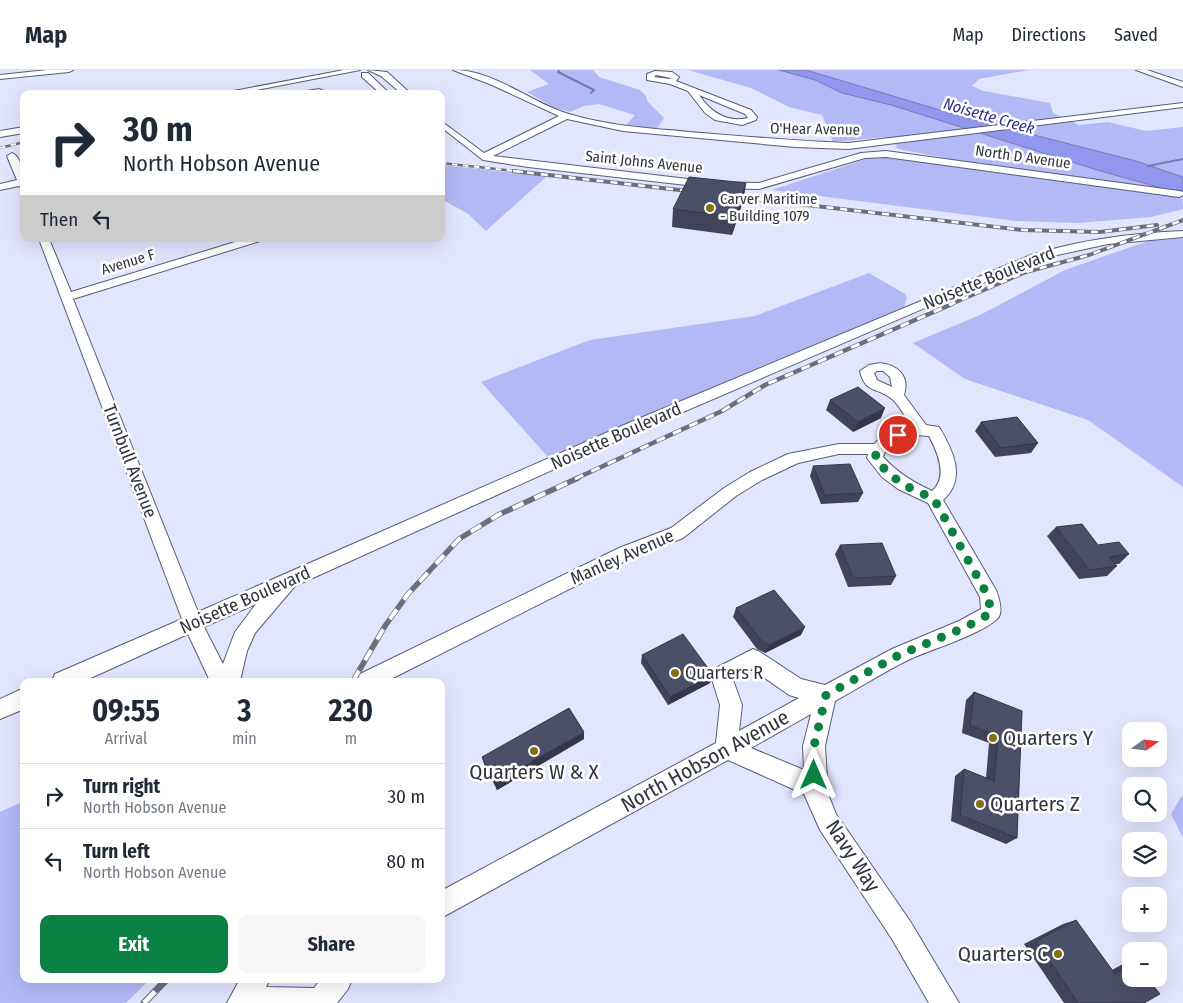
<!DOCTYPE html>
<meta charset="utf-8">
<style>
body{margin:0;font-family:"Fira Sans Condensed",sans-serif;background:#f6f6f7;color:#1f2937;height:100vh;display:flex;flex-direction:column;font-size:19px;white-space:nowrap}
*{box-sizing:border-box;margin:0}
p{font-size:16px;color:#747a83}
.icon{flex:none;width:28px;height:28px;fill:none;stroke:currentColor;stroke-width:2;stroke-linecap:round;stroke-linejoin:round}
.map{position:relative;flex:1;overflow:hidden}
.panel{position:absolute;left:20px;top:608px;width:425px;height:305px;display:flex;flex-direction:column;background:#fff;border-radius:10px;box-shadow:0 5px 20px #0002}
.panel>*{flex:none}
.guide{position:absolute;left:20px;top:20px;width:425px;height:152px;border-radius:10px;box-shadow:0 5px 20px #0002;background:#fff;color:#1f2937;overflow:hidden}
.needle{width:32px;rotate:75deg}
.controls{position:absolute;left:1122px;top:652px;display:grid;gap:10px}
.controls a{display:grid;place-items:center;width:45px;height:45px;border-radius:10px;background:#fff;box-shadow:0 5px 20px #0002;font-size:25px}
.pin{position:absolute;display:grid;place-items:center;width:42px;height:42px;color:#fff;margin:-21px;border:2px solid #fff;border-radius:50%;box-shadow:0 1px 5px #0007}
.me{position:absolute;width:55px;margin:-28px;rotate:0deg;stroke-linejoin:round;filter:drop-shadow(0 0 4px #0008)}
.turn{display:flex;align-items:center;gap:18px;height:105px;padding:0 20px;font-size:22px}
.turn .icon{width:65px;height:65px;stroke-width:2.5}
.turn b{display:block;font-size:35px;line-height:42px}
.then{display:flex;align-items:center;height:48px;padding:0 20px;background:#0003;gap:10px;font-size:19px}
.eta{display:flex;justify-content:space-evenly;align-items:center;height:85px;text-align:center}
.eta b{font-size:30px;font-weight:700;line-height:35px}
.cta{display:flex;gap:10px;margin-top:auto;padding:10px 20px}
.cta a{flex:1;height:58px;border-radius:10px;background:#0b8043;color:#fff;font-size:20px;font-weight:700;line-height:58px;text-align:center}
.cta a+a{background:#f6f6f7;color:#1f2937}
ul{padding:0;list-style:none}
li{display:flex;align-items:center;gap:15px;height:65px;padding:0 20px;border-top:1px solid #e0e1e3}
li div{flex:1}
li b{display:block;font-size:19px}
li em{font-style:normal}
header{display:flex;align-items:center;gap:30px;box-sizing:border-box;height:70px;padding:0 25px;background:#fff;border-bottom:1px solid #e0e1e3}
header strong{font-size:24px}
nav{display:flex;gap:28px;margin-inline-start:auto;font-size:18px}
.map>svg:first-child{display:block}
.green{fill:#b2b9f5}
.water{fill:#9197ef;stroke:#7479ba}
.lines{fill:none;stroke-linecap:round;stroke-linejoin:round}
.stream{stroke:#7479ba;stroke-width:2}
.minor-casing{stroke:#595c77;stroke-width:2}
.minor{fill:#fff;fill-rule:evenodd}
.rail-far4-casing{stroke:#6c6e7e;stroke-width:2.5}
.rail-far3-casing{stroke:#6c6e7e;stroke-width:4}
.rail-far2-casing{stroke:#6c6e7e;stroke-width:4.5}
.rail-far1-casing{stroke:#6c6e7e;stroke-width:5.5}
.rail-casing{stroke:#6c6e7e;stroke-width:7}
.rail-far4{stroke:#fff;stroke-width:2;stroke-dasharray:5.5;stroke-linecap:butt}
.rail-far3{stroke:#fff;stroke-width:2.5;stroke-dasharray:7;stroke-linecap:butt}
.rail-far2{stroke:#fff;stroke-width:3;stroke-dasharray:9;stroke-linecap:butt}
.rail-far1{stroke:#fff;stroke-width:4;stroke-dasharray:12;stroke-linecap:butt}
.rail{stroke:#fff;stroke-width:5;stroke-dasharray:16;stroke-linecap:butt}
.wall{fill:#414459}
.shaded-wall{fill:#353749}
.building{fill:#4c4f68;stroke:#353749}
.route{stroke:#0b8043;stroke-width:9;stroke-dasharray:0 16.2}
.poi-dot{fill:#837111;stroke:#fff;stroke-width:2}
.labels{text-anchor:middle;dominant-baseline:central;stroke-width:5;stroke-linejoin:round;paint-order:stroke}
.far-street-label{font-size:15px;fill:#32333f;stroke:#fff}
.far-poi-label{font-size:15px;fill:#32333f;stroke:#fff;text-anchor:start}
.far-water-label{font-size:16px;font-style:italic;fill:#31268a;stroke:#fff}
.street-label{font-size:18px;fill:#32333f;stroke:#fff}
.poi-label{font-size:18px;fill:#32333f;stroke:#fff;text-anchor:start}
.near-poi-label{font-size:21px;fill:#32333f;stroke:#fff;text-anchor:start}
.near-street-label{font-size:21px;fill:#32333f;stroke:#fff}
</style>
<header>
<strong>Map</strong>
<nav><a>Map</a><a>Directions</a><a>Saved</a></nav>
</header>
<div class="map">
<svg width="1183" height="933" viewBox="0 0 1183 933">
<rect width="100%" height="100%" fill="#e2e5fe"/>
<path class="green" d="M530,0H593L599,7L640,20L646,26L647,31L664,48L656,60L625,56L635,45L599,34L584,36L570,42L553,37L527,22L549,14Z
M688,0H779L815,10L842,23L891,35L1097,100L1182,123L1183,139L1151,147L1077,153L1016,151L772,120L869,88L887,87L1022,106L1010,100L903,80L896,78L897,76L885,67L833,72L822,45L789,37L751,18Z
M806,0H1028L979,9L972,16L984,21L1050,33L1053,43L1079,55L1108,52L1146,61L1183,57V107L1136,91L960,46Z
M441,95L547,106L486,161L467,143L441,129Z
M1183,168V417L1088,350L965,309L913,273L980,245L1065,200L1148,171Z
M869,203L905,224L907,228L904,237L548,387L481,312L590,270L755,246Z
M1183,724V768L1171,744Z
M24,731V909H150L126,933H0V742Z"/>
<path class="water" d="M779,0H806L960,46L1136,91L1183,107V124L1097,100L891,35L842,23L815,10Z"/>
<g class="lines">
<path class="stream" d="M559,0L558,2L594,20L591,23
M1148,96L1183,89"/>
<defs>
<path id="minor" d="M47,0H73L69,2L0,9V5Z
M344,0H360L236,24H218Z
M368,0L387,2L411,24H402L381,6Z
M453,0C495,0 531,33 569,44C608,56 649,58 689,62C742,66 795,71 848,73L1183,33V37L848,79L795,77L623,61L567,49L493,86L713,112L759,113L861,83L886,81L1179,121L1183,122V125L1179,127L886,87L865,88L759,119L713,118L528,97L483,90L441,57V51L484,83L559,46L492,15Z
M1136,0H1147L1183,12V17Z
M655,1L672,2L679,7L676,11L751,40L757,47L756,50L742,55L715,50L705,43L688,21L670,14L647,10V4ZM656,5L671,8L670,9L654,7ZM699,25L745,44L748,48C726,53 711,42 699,25Z
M362,3H368L390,24H381L362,7Z
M319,19L329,24H300L301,22Z
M24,57V63L0,67V61Z
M12,83C24,89 24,109 24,120L19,116L0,120V114L17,110L7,86Z
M1183,161V167L1108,174L1039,189L641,360L295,516L255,563L247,581L240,611H210L188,564L84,611H52L55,604L182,549L39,169H49L71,222L245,169H261L260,171L73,229L198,542L631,352L1031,185C1081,170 1131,163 1183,161ZM256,534L235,562L223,594L204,557Z
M880,293C898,295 910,306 904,325L926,355L939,357C953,380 967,409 943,430L996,520C999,528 1004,543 997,549C978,566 931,579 906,591C882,603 859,618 835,631L825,676L828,724L836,744L910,851L959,933H929L892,869L820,760L804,724L728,690L441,848V821L716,673L720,635L711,606L714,599L753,579L760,582L801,609L825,615L892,579L959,551L981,539L980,527L928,433L898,419L882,407L867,388L868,384H839L798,393L762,410L736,426L683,468L631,488L387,611H357L360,604L619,478L671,458L724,418L750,402L788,384L839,374H874L885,364L911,356C905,347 900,336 892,329C878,317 865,324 860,301L869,295ZM877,301H883L890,307L892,317L877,310L874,303ZM916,365L929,366C937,381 949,407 932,421C913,412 898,403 883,387C888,372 901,367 916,365ZM752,599L789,625L799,628L739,661L742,635L733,610ZM811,644L803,676L804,700L751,678Z
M24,618V639L0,649V629Z
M240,909H270L266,917L314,918L321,909H352L348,919L337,933H227Z"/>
</defs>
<use href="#minor" class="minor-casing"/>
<use href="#minor" class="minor"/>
<defs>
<path id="rail-far4" d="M0,78L24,72
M441,93L524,102"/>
<path id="rail-far3" d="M513,101L697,122
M729,126L1023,160L1100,162L1157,155
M949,235L1026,202L1089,185L1183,150"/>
<path id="rail-far2" d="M575,409L722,341L765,315L952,234"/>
<path id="rail-far1" d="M353,611L385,556L408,524L459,469L498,445L578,408"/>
<path id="rail" d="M144,933L167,909"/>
</defs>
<use href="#rail-far4" class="rail-far4-casing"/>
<use href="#rail-far3" class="rail-far3-casing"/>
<use href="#rail-far2" class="rail-far2-casing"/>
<use href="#rail-far1" class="rail-far1-casing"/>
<use href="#rail" class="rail-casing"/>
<use href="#rail-far4" class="rail-far4"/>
<use href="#rail-far3" class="rail-far3"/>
<use href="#rail-far2" class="rail-far2"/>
<use href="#rail-far1" class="rail-far1"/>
<use href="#rail" class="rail"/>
</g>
<path class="wall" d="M746,113L743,131L732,165L672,157L673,139Z
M830,330L881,348L853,362L826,340Z
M981,352L1038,373L1031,383L995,387L975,361Z
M813,396L863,423L858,432L821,434L810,406Z
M1056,457L1098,475L1129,484L1119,494H1115L1117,496L1107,506L1079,509L1047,466Z
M840,475L896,506L891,515L848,517L835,484Z
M736,538L801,565L765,583L757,579L733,547Z
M642,585L710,613L668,635L641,593Z
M974,622L1022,641L1017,768L1006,774L951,751L955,706L964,699L986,708L989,673L962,663L966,630Z
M584,669L497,720L484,694L482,687Z
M1076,850L1112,900L1121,895L1131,893V909L1144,933H1064L1024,874L1063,854Z"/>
<path class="shaded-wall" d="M746,113L743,131L732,165L735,147Z
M885,338L881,348L853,362L858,352Z
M805,557L801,565L765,583L769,575Z
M713,605L710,613L668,635L670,627Z
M584,662V669L497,720L495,713Z"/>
<path class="building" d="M689,107L746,113L735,147L673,139Z
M858,317L885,338L858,352L830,330Z
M1017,347L1038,373L1001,378L981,352Z
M850,394L863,423L825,425L813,396Z
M1082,454L1098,475L1119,472L1129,484L1109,487L1117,496L1089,500L1056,457Z
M882,473L896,506L853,508L840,475Z
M774,520L805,557L769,575L761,570L736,538Z
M683,564L713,605L670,627L642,585Z
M974,622L1022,641L1017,768L960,745L964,699L994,711L998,666L970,655Z
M569,638L584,662L495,713L482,687Z
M1076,850L1115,904L1131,895V909H1148L1160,924L1144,933H1078L1036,871Z"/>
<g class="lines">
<path class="route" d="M814,705V676L826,625L899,585L966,557L991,543L988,526L934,429L904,415L888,403L875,388C878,375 886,370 898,365"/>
</g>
<g class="poi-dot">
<circle cx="710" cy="138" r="5"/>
<circle cx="675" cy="603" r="5"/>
<circle cx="993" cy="668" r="5"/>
<circle cx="534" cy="681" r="5"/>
<circle cx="980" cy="734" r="5"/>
<circle cx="1058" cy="884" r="5"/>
</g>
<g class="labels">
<g class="far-street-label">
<text transform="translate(815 59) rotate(1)">O'Hear Avenue</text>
<text transform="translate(1023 87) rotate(8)">North D Avenue</text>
<text transform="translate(644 92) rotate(6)">Saint Johns Avenue</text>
<text transform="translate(128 192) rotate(-17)">Avenue F</text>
</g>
<g class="far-poi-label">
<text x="720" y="129">Carver Maritime<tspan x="720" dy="17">- Building 1079</tspan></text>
</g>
<g class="far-water-label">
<text transform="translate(989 46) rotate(16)">Noisette Creek</text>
</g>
<g class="street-label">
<text transform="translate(989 208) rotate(-22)">Noisette Boulevard</text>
<text transform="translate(616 366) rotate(-24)">Noisette Boulevard</text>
<text transform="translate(130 391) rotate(69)">Turnbull Avenue</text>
<text transform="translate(622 487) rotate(-24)">Manley Avenue</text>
<text transform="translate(245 530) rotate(-24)">Noisette Boulevard</text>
</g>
<g class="poi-label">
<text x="685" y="603">Quarters R</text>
</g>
<g class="near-poi-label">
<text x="1003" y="668">Quarters Y</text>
<text x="534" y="702" text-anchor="middle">Quarters W &amp; X</text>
<text x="990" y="734">Quarters Z</text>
<text x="1048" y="884" text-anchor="end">Quarters C</text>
</g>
<g class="near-street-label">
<text transform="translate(705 691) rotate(-29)">North Hobson Avenue</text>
<text transform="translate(853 786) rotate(57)">Navy Way</text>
</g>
</g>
</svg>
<div class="controls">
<a><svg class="needle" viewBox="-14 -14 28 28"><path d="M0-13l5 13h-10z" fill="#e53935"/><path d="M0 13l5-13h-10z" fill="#747a83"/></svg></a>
<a><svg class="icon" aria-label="search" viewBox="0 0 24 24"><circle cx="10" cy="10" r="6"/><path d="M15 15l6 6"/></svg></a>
<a><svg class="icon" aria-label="layers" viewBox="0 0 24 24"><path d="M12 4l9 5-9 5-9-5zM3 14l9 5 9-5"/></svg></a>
<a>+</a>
<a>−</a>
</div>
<div class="pin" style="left:898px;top:365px;background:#d93025"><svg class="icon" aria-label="arrive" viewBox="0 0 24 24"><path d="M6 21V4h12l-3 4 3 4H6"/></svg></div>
<svg class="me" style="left:814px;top:705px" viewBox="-20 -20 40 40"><path d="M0-17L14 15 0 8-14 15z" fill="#0b8043" stroke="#fff" stroke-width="4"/></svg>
<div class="guide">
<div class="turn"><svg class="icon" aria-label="right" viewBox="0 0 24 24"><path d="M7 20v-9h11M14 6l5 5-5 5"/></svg><div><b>30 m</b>North Hobson Avenue</div></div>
<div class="then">Then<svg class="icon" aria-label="left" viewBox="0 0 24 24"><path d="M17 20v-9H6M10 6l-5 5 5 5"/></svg></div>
</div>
<section class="panel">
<div class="eta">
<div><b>09:55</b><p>Arrival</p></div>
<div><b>3</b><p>min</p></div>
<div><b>230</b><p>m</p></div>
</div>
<ul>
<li><svg class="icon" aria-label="right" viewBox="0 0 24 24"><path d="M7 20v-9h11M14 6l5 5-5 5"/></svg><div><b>Turn right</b><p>North Hobson Avenue</p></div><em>30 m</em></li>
<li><svg class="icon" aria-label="left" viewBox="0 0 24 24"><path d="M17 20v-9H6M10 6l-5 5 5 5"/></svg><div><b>Turn left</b><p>North Hobson Avenue</p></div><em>80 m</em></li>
</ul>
<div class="cta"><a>Exit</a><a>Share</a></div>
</section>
</div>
